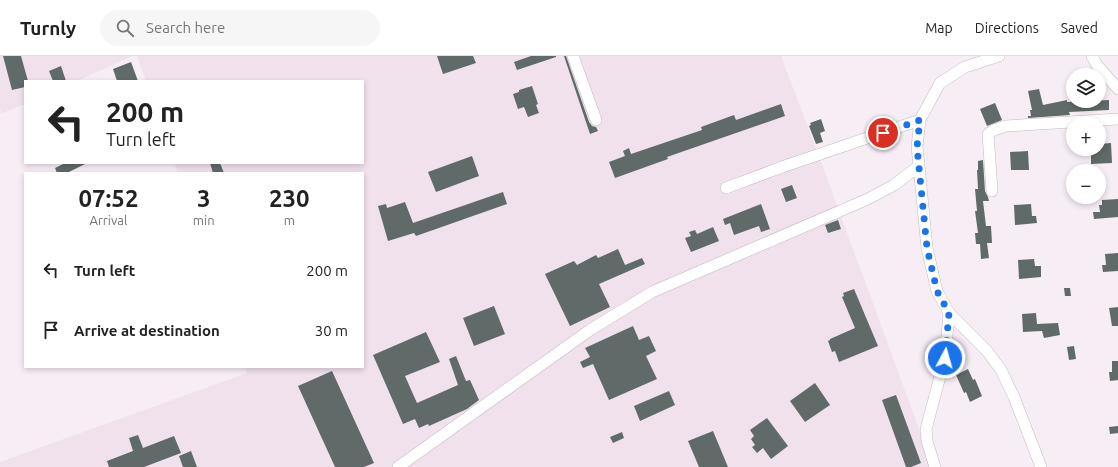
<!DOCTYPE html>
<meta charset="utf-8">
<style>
body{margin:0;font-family:Ubuntu,sans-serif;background:#f6f6f6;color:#222;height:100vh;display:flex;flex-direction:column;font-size:15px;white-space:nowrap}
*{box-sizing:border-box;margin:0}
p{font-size:13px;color:#767676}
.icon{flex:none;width:22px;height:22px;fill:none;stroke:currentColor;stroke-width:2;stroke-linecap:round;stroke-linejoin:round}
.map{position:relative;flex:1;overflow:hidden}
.drawer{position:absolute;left:24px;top:116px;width:340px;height:196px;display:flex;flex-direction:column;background:#fff;border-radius:0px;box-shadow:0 2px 6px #0003}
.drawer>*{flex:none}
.top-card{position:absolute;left:24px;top:24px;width:340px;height:84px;border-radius:0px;box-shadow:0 2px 6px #0003;background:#fff;color:#222;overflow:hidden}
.fabs{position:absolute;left:1066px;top:12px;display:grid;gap:8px}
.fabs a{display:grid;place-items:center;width:40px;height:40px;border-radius:50%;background:#fff;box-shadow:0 2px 6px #0003;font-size:20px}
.pin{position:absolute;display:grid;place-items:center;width:34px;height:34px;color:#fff;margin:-17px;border:2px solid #fff;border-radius:50%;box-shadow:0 1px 4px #0007}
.me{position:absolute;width:44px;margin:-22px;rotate:6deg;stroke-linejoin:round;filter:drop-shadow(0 0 3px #0008)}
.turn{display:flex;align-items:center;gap:14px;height:84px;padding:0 16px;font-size:18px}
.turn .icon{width:52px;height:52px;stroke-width:2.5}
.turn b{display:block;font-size:28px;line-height:34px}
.eta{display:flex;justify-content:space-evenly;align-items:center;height:68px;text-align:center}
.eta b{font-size:24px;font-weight:700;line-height:28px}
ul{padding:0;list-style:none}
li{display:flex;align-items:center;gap:12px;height:60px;padding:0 16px}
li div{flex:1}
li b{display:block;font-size:15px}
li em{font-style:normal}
header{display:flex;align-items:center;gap:24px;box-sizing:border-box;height:56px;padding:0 20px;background:#fff;border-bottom:1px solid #e0e0e0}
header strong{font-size:19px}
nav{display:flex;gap:22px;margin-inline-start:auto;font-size:14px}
.search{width:280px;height:36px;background:#f6f6f6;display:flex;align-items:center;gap:10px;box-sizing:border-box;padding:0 14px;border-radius:22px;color:#767676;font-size:15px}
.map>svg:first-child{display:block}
.built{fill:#f0e1ed}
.building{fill:#606a69}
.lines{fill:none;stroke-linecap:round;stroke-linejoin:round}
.minor-casing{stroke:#c1b9bf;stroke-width:12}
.minor{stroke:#fff;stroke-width:11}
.route{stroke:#1a73e8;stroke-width:7;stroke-dasharray:0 12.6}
</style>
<header>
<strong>Turnly</strong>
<div class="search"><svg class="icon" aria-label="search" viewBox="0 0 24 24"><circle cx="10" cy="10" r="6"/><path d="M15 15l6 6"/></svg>Search here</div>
<nav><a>Map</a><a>Directions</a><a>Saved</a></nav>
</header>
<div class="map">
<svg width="1118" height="411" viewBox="0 0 1118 411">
<rect width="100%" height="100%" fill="#f7eef5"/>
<path class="built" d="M0,0H133L77,25H25V48L1,58L0,53Z
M137,0H781L827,122L933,411H0V406L247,317L245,311H363V117H178L174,107H363V25H146Z"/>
<path class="building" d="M3,0H21L28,25H25V31L12,34Z
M437,0H473L476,7L443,18Z
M531,0H556V1L517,14L514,6Z
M564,0H566L589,66L592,70L596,71L598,75L590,78Z
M131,6L138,25H117L113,13Z
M61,10L66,25H53L49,15Z
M532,30L538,48L536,49L539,57L528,61L524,51L518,53L513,38L519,36V34Z
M1039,33L1043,49L1067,44V46L1109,44V54L1069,56L1070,59L1028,62V60H1031L1030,54H1032L1028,35Z
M995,47L1002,64L987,70L980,53Z
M781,48L785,60L667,101L668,103L615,122L609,106L625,100L623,95L629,92L631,98L702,74L701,71L734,59L736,64Z
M821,63L825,75L820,77L823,86L816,88L809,70L811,69L810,67Z
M1111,87L1112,107L1091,108V96H1094V93H1099V88Z
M1028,95L1029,114H1011L1010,96Z
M472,100L479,120L436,136L428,116Z
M983,104L985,135L988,141L989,145H983L986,170H991L992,187H987L989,202L981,203L980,188H976L975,177H978L975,155H977L975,133H978L977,114H978V105Z
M65,107H87L67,117H57L55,112Z
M210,107H220L224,117H213Z
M792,129L797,142L786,146L781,133Z
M503,136L507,148L416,180L414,177L388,185L378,150L386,148L387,152L405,146L413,167Z
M1118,143V161L1094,163L1093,156H1100L1099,149H1102V144Z
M761,148L770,173L761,176L759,170L734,179L730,167L725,169L723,163Z
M1031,148L1032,160H1036L1037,167L1015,169L1014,149Z
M838,164L841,173L828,177L825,169Z
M713,171L719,185L691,196L685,182L691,180L689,176L695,174L697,178Z
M618,193L625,209L642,202L645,208L599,228L610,251L570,270L545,218L574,205L577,209L596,199L598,202Z
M1118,197V215L1103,216L1102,209H1106L1105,198Z
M1034,203L1035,210H1041V221L1019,223L1018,204Z
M1064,232H1070L1071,240H1065Z
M854,233L878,290L839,306L835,295L832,296L828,285L830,284V283L855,272L842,241L844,240L843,237Z
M494,250L505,278L474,290L463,262Z
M1118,251V270H1112L1109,252Z
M1036,257L1037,268L1058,267L1060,279L1044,282L1042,275L1023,276L1022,258Z
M633,270L639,284L649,280L656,295L646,300L657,323L609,344L593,308L583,312L580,306L590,301L585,292Z
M426,276L440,306L405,320L417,347L458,329L449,303L456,300L466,325L470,324L479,344L467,353L429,370L428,368L419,372L415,363L403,368L373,299Z
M1074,290L1076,303L1069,304L1067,291Z
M1112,305H1118V324L1110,325L1109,316H1112Z
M968,313L973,324L975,323L982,340L970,346L966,336L964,337L956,319Z
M332,315L374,407L364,411H335L298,330Z
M815,327L830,349L805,366L790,345Z
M669,335L675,349L640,365L634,350Z
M896,339L921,407L911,411H906L882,344Z
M767,362L788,390L771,403L763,392L757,397L752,391L755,389L751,383L754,380L750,374Z
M1118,370V377L1110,378L1109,371Z
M713,375L728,411H699L688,385Z
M622,376L624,382L613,387L610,381Z
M138,379L143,392L174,380L181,397L144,411H109L107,405L133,395L129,382Z
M191,395L197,411H183L179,400Z"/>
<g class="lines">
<defs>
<path id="minor" d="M573,0L596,64
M999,0L965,11L940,27L920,64L917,91L919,110L927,192L937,235L949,257L987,295L1001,314L1014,341L1041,411
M1092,0L1097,9L1118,33
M726,132L782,111L920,64
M992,135L988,78L994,74L1006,70L1118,63
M398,411L590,274L652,236L868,143L894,129L919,110
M935,411L927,385L926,373L945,302L949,257"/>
</defs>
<use href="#minor" class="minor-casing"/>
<use href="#minor" class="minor"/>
</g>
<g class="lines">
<path class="route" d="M883,77L920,64L917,91L927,192L937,235L949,257L945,302"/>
</g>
</svg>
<div class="fabs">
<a><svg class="icon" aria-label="layers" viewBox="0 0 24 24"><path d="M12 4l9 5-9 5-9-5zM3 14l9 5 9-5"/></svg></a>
<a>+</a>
<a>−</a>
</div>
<div class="pin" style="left:883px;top:77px;background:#d93025"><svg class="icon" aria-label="arrive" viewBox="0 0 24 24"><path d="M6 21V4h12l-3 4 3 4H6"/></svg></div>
<svg class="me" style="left:945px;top:302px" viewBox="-20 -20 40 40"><circle r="17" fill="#1a73e8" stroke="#fff" stroke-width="3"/><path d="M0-11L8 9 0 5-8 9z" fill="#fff"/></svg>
<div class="top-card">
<div class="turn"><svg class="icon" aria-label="left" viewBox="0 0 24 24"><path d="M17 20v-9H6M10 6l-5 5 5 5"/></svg><div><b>200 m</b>Turn left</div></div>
</div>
<section class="drawer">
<div class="eta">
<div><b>07:52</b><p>Arrival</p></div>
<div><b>3</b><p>min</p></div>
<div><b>230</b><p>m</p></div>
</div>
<ul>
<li><svg class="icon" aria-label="left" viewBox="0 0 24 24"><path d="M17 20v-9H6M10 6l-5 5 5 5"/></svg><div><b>Turn left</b></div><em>200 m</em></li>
<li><svg class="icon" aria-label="arrive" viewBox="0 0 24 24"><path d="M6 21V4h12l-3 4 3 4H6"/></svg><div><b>Arrive at destination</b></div><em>30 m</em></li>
</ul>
</section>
</div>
